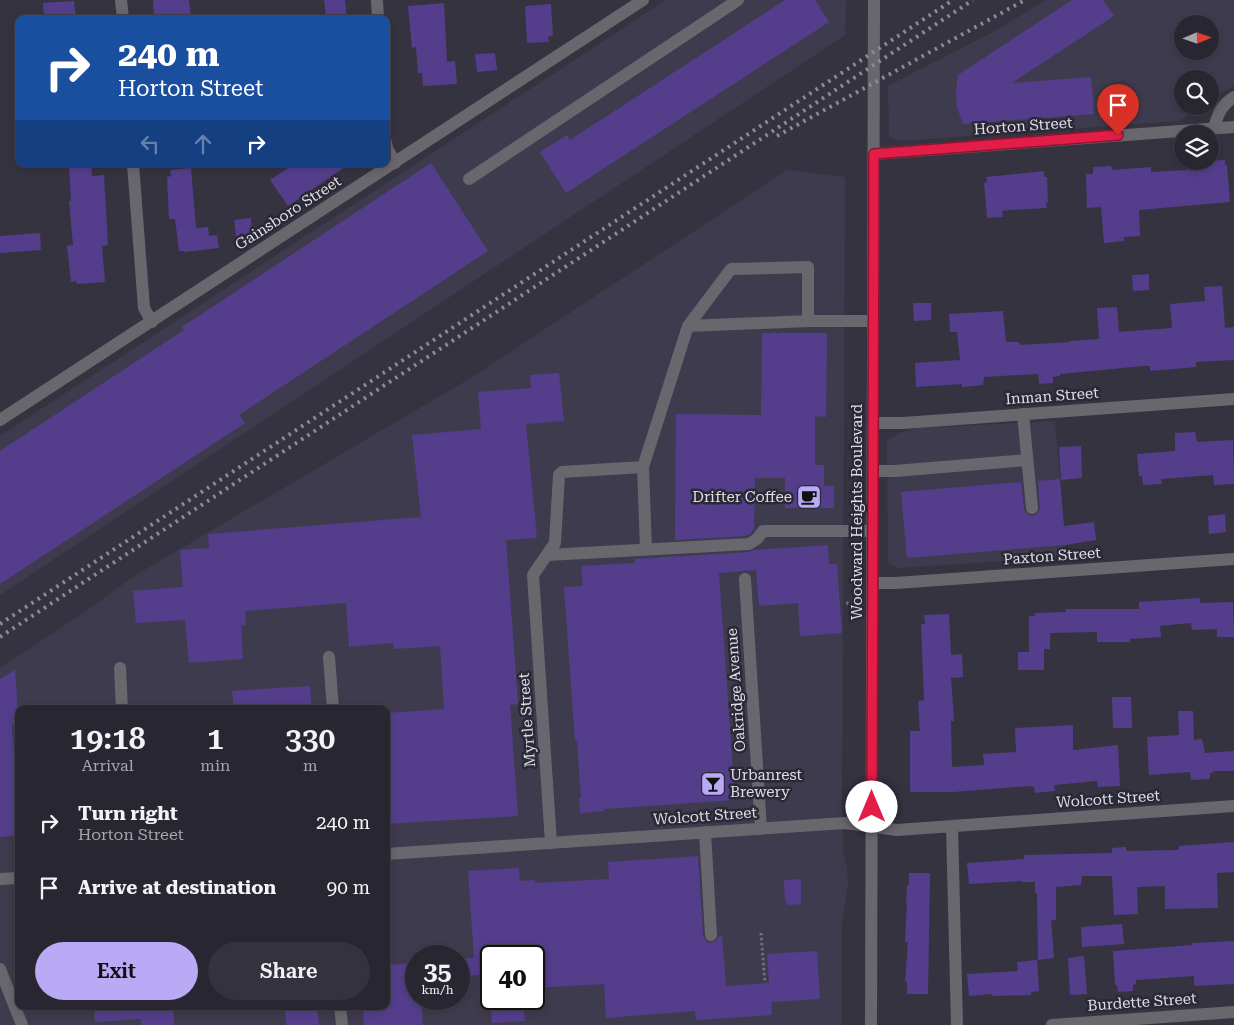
<!DOCTYPE html>
<style>
body{margin:0;font-family:"Roboto Serif",serif;background:#34323c;color:#f1f3f6;height:100vh;display:flex;flex-direction:column;font-size:19px;white-space:nowrap}
*{box-sizing:border-box;margin:0}
p{font-size:16px;color:#a5a5ab}
.icon{flex:none;width:28px;height:28px;fill:none;stroke:currentColor;stroke-width:2;stroke-linecap:round;stroke-linejoin:round}
.map{position:relative;flex:1;overflow:hidden}
.sheet{position:absolute;left:15px;top:705px;width:375px;height:305px;display:flex;flex-direction:column;background:#282630;border-radius:10px;box-shadow:0 2px 8px #0003,0 0 0 1px #44434c}
.sheet>*{flex:none}
.top-card{position:absolute;left:15px;top:15px;width:375px;height:152px;border-radius:10px;box-shadow:0 2px 8px #0003,0 0 0 1px #44434c;background:#1a4fa0;color:#fff;overflow:hidden}
.needle{width:32px;rotate:88deg}
.controls{position:absolute;left:1174px;top:15px;display:grid;gap:10px}
.controls a{display:grid;place-items:center;width:45px;height:45px;border-radius:50%;background:#282630;box-shadow:0 2px 8px #0003,0 0 0 1px #44434c;font-size:25px}
.speed{position:absolute;left:405px;top:945px;display:flex;gap:10px;font-size:25px;font-weight:700;text-align:center}
.speed>*{display:grid;place-content:center;width:65px;height:65px;border-radius:50%;background:#282630;box-shadow:0 2px 8px #0003,0 0 0 1px #44434c;line-height:1}
.speed small{font-size:12px;font-weight:400}
.speed .limit{border:2px solid #111;border-radius:8px;background:#fff;color:#111}
.pin{position:absolute;display:grid;place-items:center;width:42px;height:42px;color:#fff;margin:-51px -21px;border-radius:50% 50% 50% 0;rotate:-45deg;box-shadow:0 0 5px #0007}
.pin .icon{rotate:45deg}
.me{position:absolute;width:55px;margin:-28px;rotate:0deg;stroke-linejoin:round;filter:drop-shadow(0 0 4px #0008)}
.turn{display:flex;align-items:center;gap:18px;height:105px;padding:0 20px;font-size:22px}
.turn .icon{width:65px;height:65px;stroke-width:2.5}
.turn b{display:block;font-size:35px;line-height:42px}
.lanes{display:flex;align-items:center;height:48px;padding:0 20px;background:#0003;justify-content:center;gap:25px;direction:ltr}
.lanes .off{opacity:.35}
.eta{display:flex;justify-content:space-evenly;align-items:center;height:85px;text-align:center}
.eta b{font-size:30px;font-weight:600;line-height:35px}
.cta{display:flex;gap:10px;margin-top:auto;padding:10px 20px}
.cta a{flex:1;height:58px;border-radius:30px;background:#baaaf6;color:#111;font-size:20px;font-weight:600;line-height:58px;text-align:center}
.cta a+a{background:#34323c;color:#f1f3f6}
ul{padding:0;list-style:none}
li{display:flex;align-items:center;gap:15px;height:65px;padding:0 20px}
li div{flex:1}
li b{display:block;font-size:19px}
li em{font-style:normal}
.map>svg:first-child{display:block}
.built{fill:#3f3b4e;fill-rule:evenodd}
.building{fill:#543e8c}
.lines{fill:none;stroke-linecap:round;stroke-linejoin:round}
.path{stroke:#706f7a;stroke-width:3;stroke-dasharray:2.5 2.5;stroke-linecap:butt}
.minor{stroke:#69676e;stroke-width:12}
.rail{stroke:#8c8b95;stroke-width:4;stroke-dasharray:2.5 5;stroke-linecap:butt}
.route-casing{stroke:#92132f;stroke-width:12}
.route{stroke:#e11d48;stroke-width:9}
.labels{text-anchor:middle;dominant-baseline:central;stroke-width:5;stroke-linejoin:round;paint-order:stroke}
.street-label{font-size:15px;fill:#dfdee6;stroke:#2b2936}
.poi-label{font-size:15px;fill:#dfdee6;stroke:#2b2936;text-anchor:end}
</style>
<div class="map">
<svg width="1234" height="1025" viewBox="0 0 1234 1025">
<rect width="100%" height="100%" fill="#353340"/>
<path class="built" d="M666,0H846L845,35L0,595V436Z
M1046,0H1234V85L1210,101V79H1182V106H1202L1179,121L901,141L891,138L889,135L888,86L995,31ZM1182,24H1210V51H1182Z
M787,170L845,177L842,807L843,852L847,868L848,884L842,924V1025H0V668L89,609L134,576L474,376ZM19,709H386V1006H19ZM416,956H459V999H416ZM491,956H534V999H491Z
M1055,421L1066,557L898,568L888,563L887,441L899,433L918,428Z"/>
<path class="building" d="M153,0H189L191,17L154,19Z
M324,0H345L347,19H326Z
M785,0H815L829,22L566,193L540,152L567,135L570,140Z
M1072,0H1103L1114,16L1012,83L1091,77L1094,114L963,124L957,107L956,91L958,75Z
M74,1L76,19H44L43,3Z
M444,3L447,62L455,61L457,84L423,86L422,73H418L416,47L412,48L408,6Z
M551,4L553,36H548L549,42L527,43L525,6Z
M495,53L497,70L477,72L475,54Z
M1225,160V165H1227L1230,202L1139,210L1140,236L1124,237V241L1104,243L1101,207L1087,208L1086,174H1093V167L1111,166L1112,170L1151,167V172L1206,169V167L1208,166L1207,161Z
M431,163L488,251L239,415L245,423L0,584V451L184,330L182,327Z
M69,164H91L92,176L104,175L108,245L102,246L105,282L77,284L76,281L71,282L67,246L73,245L69,201H71Z
M294,164H349L288,206L270,180Z
M191,168L196,228L208,227L209,236L217,235L219,248L184,252V251H179L175,219H169L167,177L171,176L170,170Z
M1044,171V177H1047L1048,202H1046L1047,208L1010,210L1002,211L1003,217L987,218L984,183L987,182L986,177Z
M251,218L252,234L236,236L234,220Z
M40,233L41,250L0,253V236Z
M1149,274V290L1133,291L1132,275Z
M1222,286L1225,328L1234,327V360L1196,362V367L1150,371V366H1143L1060,374V376L1053,377V383L1039,384L1038,374L984,377L983,385L962,387V384L916,387L915,363L960,360L957,332H950L949,314L1003,311L1006,342H1019L1020,345L1070,342V341L1099,339L1097,308L1117,307L1119,332L1172,328L1170,304L1205,301L1204,287Z
M913,303H931V320L914,321Z
M762,333H827L826,417L815,416V465H824V486H834V508H785V478H755L754,529L751,533L746,536L675,540L676,414L761,415Z
M559,373L564,421L526,424L537,538L506,540L518,704L510,705L518,816L386,824V713L444,709L440,646L394,649L393,643L349,647L346,603L245,611L246,625L241,626L243,659L189,663L185,620L136,623L133,591L183,587L180,550L209,548L208,534L421,517L412,435L481,429L478,392L531,388L530,375Z
M1195,432L1197,442L1233,440L1234,484L1214,485L1213,475L1161,479L1162,484L1143,485L1142,476H1139L1137,454L1175,451V433Z
M1081,446L1082,478L1061,480L1059,447Z
M1060,479L1064,526L1094,522L1096,540L1065,545L907,558L901,492L1021,482L1024,509L1026,513L1032,516L1037,514L1040,508L1038,481Z
M1225,514L1226,532L1209,534L1208,516Z
M828,545L829,564H837L842,633L800,636L798,603L759,606L756,570L719,573L735,800L604,809V811L580,813L579,798H581L577,741H575L564,587L583,586L581,566L635,563L634,559L749,552L754,550Z
M1200,598V603L1233,602L1234,637H1217V629L1192,630L1191,623L1160,626L1161,637L1130,639V642H1097V632L1050,633V649H1044V670H1018V652H1029V616H1035V613L1066,612L1065,609H1139V602Z
M949,614L951,655L962,654L963,677L951,678L954,721H951L952,767L984,765L983,754L1016,752L1015,728L1073,725V750L1118,745L1120,786L1098,787L1097,781L1054,785L1055,791L1035,793L1034,787L1028,786L954,792H910V731H920L918,701L924,700L921,624H925L924,615Z
M15,670L19,725H12L19,835L0,837V679Z
M310,686L312,709H234L232,691Z
M1112,697H1131L1132,728H1113Z
M1178,711H1193L1194,740L1202,739L1205,753L1234,751V771H1213V773H1210V779L1191,780L1190,772L1149,775L1147,737L1179,735Z
M1234,842V872L1217,873L1218,908L1165,909V886L1137,887L1138,914L1114,915L1112,876H1082L1081,885L1056,887V920H1051L1054,958L1038,960L1037,893H1035V882H1022V881L969,884L967,863L1024,859V855L1112,853V848L1126,847V851L1179,850V846Z
M698,856L703,936L707,942L711,943L716,941L719,936H722L726,986L769,983L767,954L817,951L820,999L771,1002L772,1015L696,1020L695,1011L606,1018L604,984L534,988V956H491V974L459,976V959L474,958L468,871L519,868L520,881L535,880V883L609,879L608,862Z
M909,873H930L928,994H907V982H905L908,942H905L907,902H906L907,885H909Z
M801,879V904L787,905L786,900H785L784,880Z
M1122,924L1124,944L1082,947L1081,927Z
M1234,941V984L1194,986V976L1136,980V984L1133,985V991L1118,992L1117,985H1115L1113,951L1192,945V943Z
M1084,956L1087,994L1070,995L1068,958Z
M1037,960L1039,991L1031,992V995L993,996L992,994L969,996L967,974L1018,971L1017,962Z
M416,963V999H421L423,1025H364L363,1006H386V965Z
M490,999H523L525,1021L492,1023Z
M94,1006H173L174,1025H141V1019L95,1022Z
M285,1006H317L319,1025H286Z"/>
<g class="lines">
<path class="path" d="M846,603L855,604
M845,806H855
M888,808H897
M761,933L765,983"/>
<path class="minor" d="M121,0L123,19
M377,0L378,19
M1214,128C1218,114 1221,105 1234,97
M386,142L387,148L395,163
M874,154L1234,127
M133,164L144,308L152,322
M469,179L738,0
M688,326L731,269L808,267V321H873
M1023,414L1032,508
M0,420L643,0
M873,423H903L1234,399
M643,467L646,549
M873,471H895L1027,460
M547,555L749,544L757,539L763,531H873
M745,579L761,829
M872,583H896L1234,559
M329,657L333,709
M120,668L122,709
M952,827L957,1025
M705,832L711,935
M551,843L533,575L555,543L559,475L562,472L643,467L688,326L808,321
M386,854L845,823L897,830L1234,806
M0,879L19,878
M0,969L22,1025
M340,1006L342,1025
M871,1025L874,0
M1052,1025L1234,1012"/>
<path class="rail" d="M777,136L1025,0
M0,624L953,0
M0,637L973,0"/>
</g>
<g class="lines">
<defs>
<path id="route" d="M872,807L874,154L1118,135"/>
</defs>
<use href="#route" class="route-casing"/>
<use href="#route" class="route"/>
</g>
<defs>
<symbol id="cafe-square" viewBox="-11 -11 22 22"><rect x="-9" y="-9" width="18" height="18" rx="4" fill="#baaaf6" stroke="#2b2936"/><path d="M-5.5-4.5H6V0H3Q3 3.5 0 3.5H-2.5Q-5.5 3.5-5.5 0ZM3-3.2v2h1.7v-2ZM-6 4.5H4V6H-6Z" fill="#111"/></symbol>
<symbol id="bar-square" viewBox="-11 -11 22 22"><rect x="-9" y="-9" width="18" height="18" rx="4" fill="#baaaf6" stroke="#2b2936"/><path d="M-6-5H6L.8 .8V4.5H3.5V6h-7V4.5H-.8V.8Z" fill="#111"/></symbol>
</defs>
<g fill-rule="evenodd">
<use href="#cafe-square" x="795" y="483" width="28" height="28"/>
<use href="#bar-square" x="699" y="770" width="28" height="28"/>
</g>
<g class="labels">
<g class="street-label">
<text transform="translate(1023 126) rotate(-4)">Horton Street</text>
<text transform="translate(288 213) rotate(-33)">Gainsboro Street</text>
<text transform="translate(1052 396) rotate(-4)">Inman Street</text>
<text transform="translate(857 512) rotate(-90)">Woodward Heights Boulevard</text>
<text transform="translate(1052 556) rotate(-4)">Paxton Street</text>
<text transform="translate(736 690) rotate(-94)">Oakridge Avenue</text>
<text transform="translate(527 720) rotate(-94)">Myrtle Street</text>
<text transform="translate(1108 799) rotate(-4)">Wolcott Street</text>
<text transform="translate(705 816) rotate(-4)">Wolcott Street</text>
<text transform="translate(1142 1002) rotate(-4)">Burdette Street</text>
</g>
<g class="poi-label">
<text x="792" y="497">Drifter Coffee</text>
<text x="730" y="775" text-anchor="start">Urbanrest<tspan x="730" dy="17">Brewery</tspan></text>
</g>
</g>
</svg>
<div class="controls">
<a><svg class="needle" viewBox="-14 -14 28 28"><path d="M0-13l5 13h-10z" fill="#e53935"/><path d="M0 13l5-13h-10z" fill="#a5a5ab"/></svg></a>
<a><svg class="icon" aria-label="search" viewBox="0 0 24 24"><circle cx="10" cy="10" r="6"/><path d="M15 15l6 6"/></svg></a>
<a><svg class="icon" aria-label="layers" viewBox="0 0 24 24"><path d="M12 4l9 5-9 5-9-5zM3 14l9 5 9-5"/></svg></a>
</div>
<div class="speed"><div>35<small>km/h</small></div><div class="limit">40</div></div>
<div class="pin" style="left:1118px;top:135px;background:#d93025"><svg class="icon" aria-label="arrive" viewBox="0 0 24 24"><path d="M6 21V4h12l-3 4 3 4H6"/></svg></div>
<svg class="me" style="left:872px;top:807px" viewBox="-20 -20 40 40"><circle r="19" fill="#fff"/><path d="M0-13L10 11 0 6-10 11z" fill="#e11d48"/></svg>
<div class="top-card">
<div class="turn"><svg class="icon" aria-label="right" viewBox="0 0 24 24"><path d="M7 20v-9h11M14 6l5 5-5 5"/></svg><div><b>240 m</b>Horton Street</div></div>
<div class="lanes"><svg class="icon off" aria-label="left" viewBox="0 0 24 24"><path d="M17 20v-9H6M10 6l-5 5 5 5"/></svg><svg class="icon off" aria-label="ahead" viewBox="0 0 24 24"><path d="M12 20V5M6 11l6-6 6 6"/></svg><svg class="icon" aria-label="right" viewBox="0 0 24 24"><path d="M7 20v-9h11M14 6l5 5-5 5"/></svg></div>
</div>
<section class="sheet">
<div class="eta">
<div><b>19:18</b><p>Arrival</p></div>
<div><b>1</b><p>min</p></div>
<div><b>330</b><p>m</p></div>
</div>
<ul>
<li><svg class="icon" aria-label="right" viewBox="0 0 24 24"><path d="M7 20v-9h11M14 6l5 5-5 5"/></svg><div><b>Turn right</b><p>Horton Street</p></div><em>240 m</em></li>
<li><svg class="icon" aria-label="arrive" viewBox="0 0 24 24"><path d="M6 21V4h12l-3 4 3 4H6"/></svg><div><b>Arrive at destination</b></div><em>90 m</em></li>
</ul>
<div class="cta"><a>Exit</a><a>Share</a></div>
</section>
</div>
